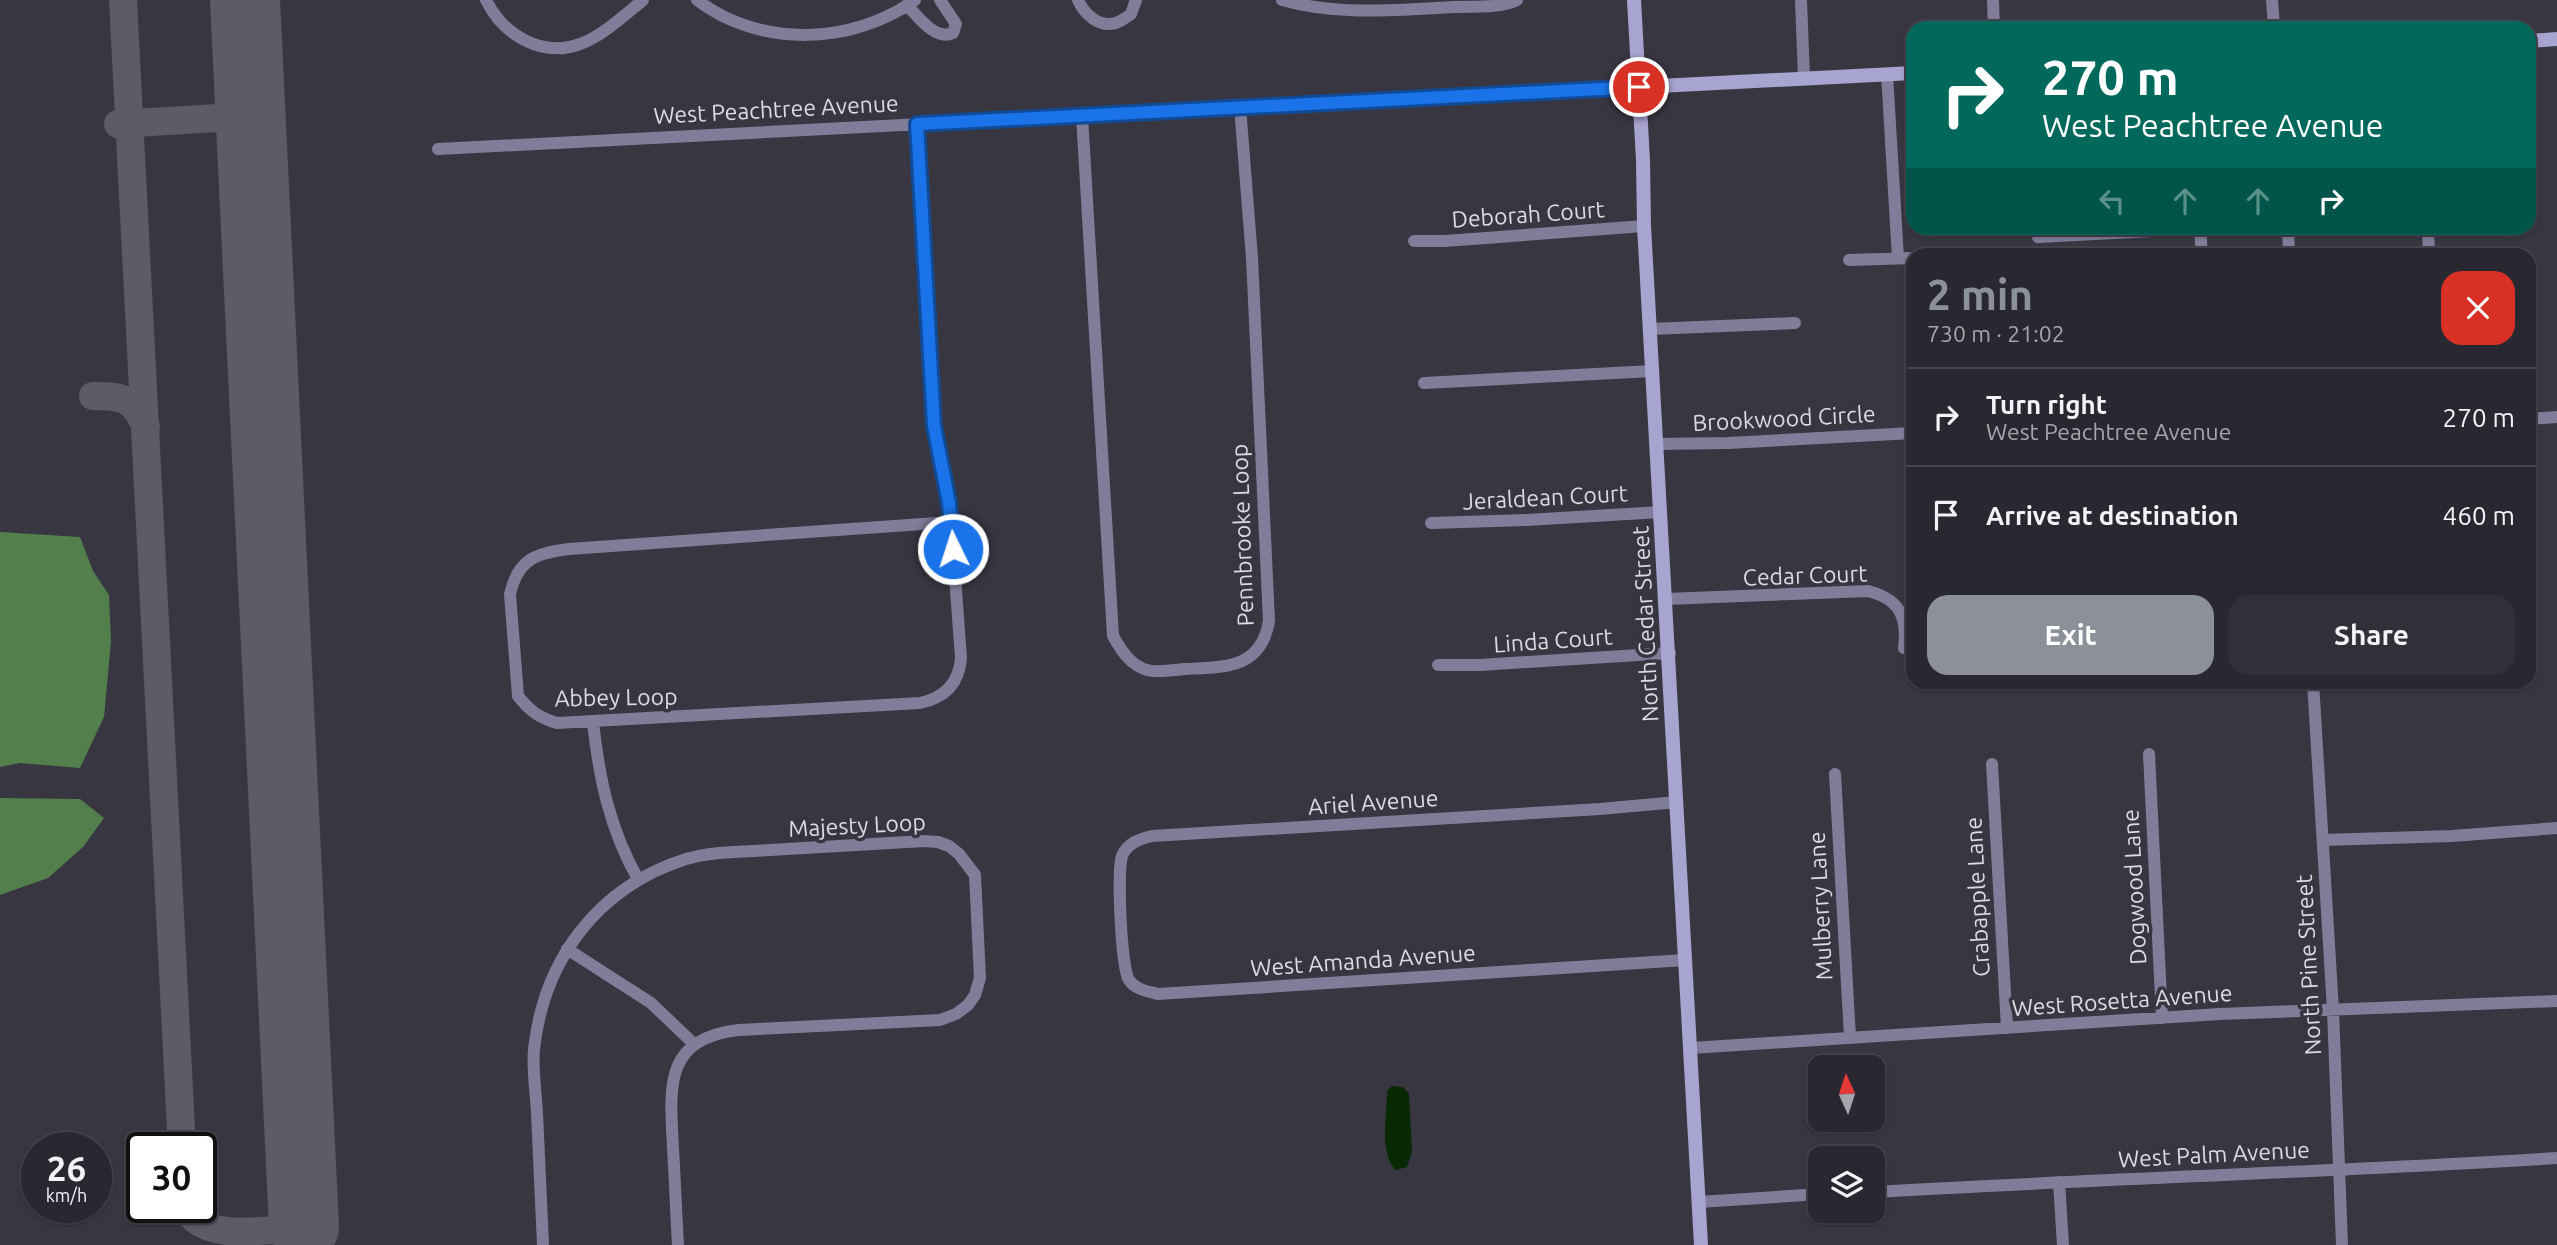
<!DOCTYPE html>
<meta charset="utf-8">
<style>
body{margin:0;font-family:Ubuntu,sans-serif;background:#313039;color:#f1f3f6;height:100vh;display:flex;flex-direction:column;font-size:26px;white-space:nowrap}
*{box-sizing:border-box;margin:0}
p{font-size:23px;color:#a5a6ab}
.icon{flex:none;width:38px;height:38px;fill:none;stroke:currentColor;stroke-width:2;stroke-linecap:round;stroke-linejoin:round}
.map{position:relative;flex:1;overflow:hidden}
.details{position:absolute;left:1906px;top:248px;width:630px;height:441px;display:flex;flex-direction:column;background:#292831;border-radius:21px;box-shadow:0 2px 5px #0004,0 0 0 2px #45444d}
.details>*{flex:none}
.guide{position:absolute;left:1906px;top:21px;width:630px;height:214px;border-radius:21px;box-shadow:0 2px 5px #0004,0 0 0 2px #45444d;background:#00695c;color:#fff;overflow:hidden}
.needle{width:46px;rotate:357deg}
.buttons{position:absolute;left:1808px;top:1055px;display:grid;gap:14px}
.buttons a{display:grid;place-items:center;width:77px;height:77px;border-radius:14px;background:#292831;box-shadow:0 2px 5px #0004,0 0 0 2px #45444d;font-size:35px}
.speed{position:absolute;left:21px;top:1132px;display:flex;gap:14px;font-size:35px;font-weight:700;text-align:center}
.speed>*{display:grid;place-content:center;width:91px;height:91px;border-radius:50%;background:#292831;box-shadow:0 2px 5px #0004,0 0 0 2px #45444d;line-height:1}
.speed small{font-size:18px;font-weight:400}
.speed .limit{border:4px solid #111;border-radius:10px;background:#fff;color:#111}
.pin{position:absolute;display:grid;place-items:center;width:60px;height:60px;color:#fff;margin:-30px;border:4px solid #fff;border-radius:50%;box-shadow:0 2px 7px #0007}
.me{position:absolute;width:77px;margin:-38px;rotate:356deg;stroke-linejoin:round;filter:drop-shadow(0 0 5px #0008)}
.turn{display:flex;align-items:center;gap:24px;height:147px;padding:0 21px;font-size:32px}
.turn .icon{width:91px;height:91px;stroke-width:2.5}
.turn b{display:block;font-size:49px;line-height:60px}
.lanes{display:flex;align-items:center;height:66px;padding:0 21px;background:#0003;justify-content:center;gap:35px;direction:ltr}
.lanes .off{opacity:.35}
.round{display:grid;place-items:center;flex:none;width:74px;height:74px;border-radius:21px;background:#313039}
.headline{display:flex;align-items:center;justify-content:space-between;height:119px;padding:0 21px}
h1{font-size:42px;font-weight:700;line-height:52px;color:#8c9099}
.cta{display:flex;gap:14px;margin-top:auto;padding:14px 21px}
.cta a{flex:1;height:80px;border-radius:21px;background:#8c9099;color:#fff;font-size:28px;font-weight:700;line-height:80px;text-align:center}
.cta a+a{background:#313039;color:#f1f3f6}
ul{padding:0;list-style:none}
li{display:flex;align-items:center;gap:21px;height:98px;padding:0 21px;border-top:2px solid #45444d}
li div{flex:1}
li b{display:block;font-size:26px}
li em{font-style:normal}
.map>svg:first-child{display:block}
.forest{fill:#537f4c}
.water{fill:#082904}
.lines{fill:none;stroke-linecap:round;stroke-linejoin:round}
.taxiway{stroke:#5c5c66;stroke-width:28}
.runway{stroke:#5c5c66;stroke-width:70}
.street{stroke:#7f7d99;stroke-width:12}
.secondary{stroke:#a8a4d0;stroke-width:14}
.route-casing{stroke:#114b97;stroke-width:18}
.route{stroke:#1a73e8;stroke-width:12}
.labels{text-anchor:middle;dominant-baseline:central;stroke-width:7;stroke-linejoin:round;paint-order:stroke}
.street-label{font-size:23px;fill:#dcdbe2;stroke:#373641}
</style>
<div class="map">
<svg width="2557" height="1245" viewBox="0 0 2557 1245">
<rect width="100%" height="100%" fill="#373641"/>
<path class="forest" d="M0,532L80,537L93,571L109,595L111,641L104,717L80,768L20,763L0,767Z
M0,798L80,799L104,818L83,847L48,878L0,895Z"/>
<path class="water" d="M1392,1086L1403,1087L1409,1094L1412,1152L1407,1167L1395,1170C1379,1150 1387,1116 1387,1091Z"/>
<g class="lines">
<path class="taxiway" d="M123,0L182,1148
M227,0L235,7L246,25
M218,118L229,114L250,89
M118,124L218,118L240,130L252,145
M93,396C123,396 133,398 146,427
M186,1208C205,1244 269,1229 304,1227"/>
<path class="runway" d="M245,0L304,1227"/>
<path class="street" d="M486,0C503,35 542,58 580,44C601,37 626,14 643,0
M697,0C760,48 852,45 915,0
M1078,0C1084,14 1099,28 1116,23C1121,21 1127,17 1131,14L1136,0
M1282,0C1338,16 1396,10 1454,7C1474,6 1498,9 1517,0
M1801,0L1804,78
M1993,0L1994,28
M2272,0L2274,28
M907,5C919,18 936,41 953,33L956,24L940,0
M1887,74L1898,258
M1082,116L1113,636C1121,650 1130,665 1147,670C1157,673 1174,670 1185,669C1225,667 1261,669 1269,621L1252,258L1240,107
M917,124L934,426L951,522L961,658C959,684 944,698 920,703L557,723C539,718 529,710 518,696L510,594C518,559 536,553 569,549L951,522
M438,149L1639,87
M2200,228L2202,256
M2288,228L2289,256
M2428,228L2429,256
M2038,237L2209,228
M1414,241H1445L1644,226
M1849,260L1913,258
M1650,329L1795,323
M1424,383L1652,371
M2529,419L2557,417
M1657,444L1728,443L1913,433
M1431,523L1527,520L1661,512
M1666,599L1868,591C1899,599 1908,616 1904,648
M1438,665H1480L1670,653
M2313,682L2333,1010L2342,1245
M593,722C599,778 610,830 638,879
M2149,754L2162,1018
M1992,764L2007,1028
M1835,774L1850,1037
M1677,802L1600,809L1152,836C1140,839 1127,843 1122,856C1117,871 1121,968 1129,980C1136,990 1147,991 1158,994L1685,960
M2323,840L2452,836L2557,828
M567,949L651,1003L694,1044
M1691,1048L2220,1014L2557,1001
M2059,1182L2063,1245
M1872,1192C2101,1179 2329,1172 2557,1158
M1699,1202L1820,1194
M543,1245C541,1201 539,1157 537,1113C536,1092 532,1070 534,1049C544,959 598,887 686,859C713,851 743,852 770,850C821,847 873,844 924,841L938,842L949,846L959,854L975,875L980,978L975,995L968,1005L956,1014L940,1020L738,1030C663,1039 670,1088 673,1148C675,1180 676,1213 678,1245"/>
<path class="secondary" d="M1634,0L1643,160L1644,226L1701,1245
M2529,41L2557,39
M1639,87L1913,73"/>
</g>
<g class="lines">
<defs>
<path id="route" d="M953,549L949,503L934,426L917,124L1639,87"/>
</defs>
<use href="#route" class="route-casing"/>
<use href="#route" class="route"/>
</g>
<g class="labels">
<g class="street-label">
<text transform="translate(776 109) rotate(-3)">West Peachtree Avenue</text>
<text transform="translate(1528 214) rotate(-4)">Deborah Court</text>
<text transform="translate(1784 418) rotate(-3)">Brookwood Circle</text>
<text transform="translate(1545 497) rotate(-3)">Jeraldean Court</text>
<text transform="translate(1242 535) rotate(-92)">Pennbrooke Loop</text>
<text transform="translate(1805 575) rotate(-2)">Cedar Court</text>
<text transform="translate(1645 624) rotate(-93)">North Cedar Street</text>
<text transform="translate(1553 640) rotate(-4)">Linda Court</text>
<text transform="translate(616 697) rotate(-1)">Abbey Loop</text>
<text transform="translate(1373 802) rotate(-4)">Ariel Avenue</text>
<text transform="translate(857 825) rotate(-3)">Majesty Loop</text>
<text transform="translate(2134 887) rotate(-93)">Dogwood Lane</text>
<text transform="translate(1977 897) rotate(-93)">Crabapple Lane</text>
<text transform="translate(1820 906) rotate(-93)">Mulberry Lane</text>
<text transform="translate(1363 960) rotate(-4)">West Amanda Avenue</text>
<text transform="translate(2308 965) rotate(-93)">North Pine Street</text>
<text transform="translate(2122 1000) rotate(-4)">West Rosetta Avenue</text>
<text transform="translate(2214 1154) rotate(-3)">West Palm Avenue</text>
</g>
</g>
</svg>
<div class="buttons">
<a><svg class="needle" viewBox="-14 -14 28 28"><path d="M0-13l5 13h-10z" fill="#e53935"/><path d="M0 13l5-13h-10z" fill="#a5a6ab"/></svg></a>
<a><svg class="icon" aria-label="layers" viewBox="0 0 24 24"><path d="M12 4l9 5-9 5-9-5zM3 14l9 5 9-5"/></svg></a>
</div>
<div class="speed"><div>26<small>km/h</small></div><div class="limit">30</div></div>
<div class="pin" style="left:1639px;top:87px;background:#d93025"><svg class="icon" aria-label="arrive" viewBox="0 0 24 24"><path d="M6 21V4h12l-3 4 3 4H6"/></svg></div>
<svg class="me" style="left:953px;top:549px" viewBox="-20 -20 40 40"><circle r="17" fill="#1a73e8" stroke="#fff" stroke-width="3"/><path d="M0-11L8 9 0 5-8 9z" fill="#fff"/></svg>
<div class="guide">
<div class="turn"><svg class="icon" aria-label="right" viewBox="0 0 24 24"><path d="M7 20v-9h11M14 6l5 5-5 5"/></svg><div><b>270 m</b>West Peachtree Avenue</div></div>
<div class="lanes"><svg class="icon off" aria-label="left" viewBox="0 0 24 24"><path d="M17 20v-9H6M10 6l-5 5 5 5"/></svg><svg class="icon off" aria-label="ahead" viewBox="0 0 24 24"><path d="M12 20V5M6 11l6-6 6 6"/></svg><svg class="icon off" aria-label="ahead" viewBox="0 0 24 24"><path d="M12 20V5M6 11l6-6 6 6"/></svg><svg class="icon" aria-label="right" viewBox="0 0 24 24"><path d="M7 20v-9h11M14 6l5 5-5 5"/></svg></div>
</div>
<section class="details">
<div class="headline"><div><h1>2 min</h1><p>730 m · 21:02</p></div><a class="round" style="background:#d93025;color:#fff"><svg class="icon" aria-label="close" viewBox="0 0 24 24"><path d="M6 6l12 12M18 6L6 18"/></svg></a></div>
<ul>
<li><svg class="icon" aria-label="right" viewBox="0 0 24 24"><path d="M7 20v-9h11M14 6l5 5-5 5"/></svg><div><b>Turn right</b><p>West Peachtree Avenue</p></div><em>270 m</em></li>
<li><svg class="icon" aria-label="arrive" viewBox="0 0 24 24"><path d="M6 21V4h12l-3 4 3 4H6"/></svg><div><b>Arrive at destination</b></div><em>460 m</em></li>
</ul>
<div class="cta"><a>Exit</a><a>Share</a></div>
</section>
</div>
